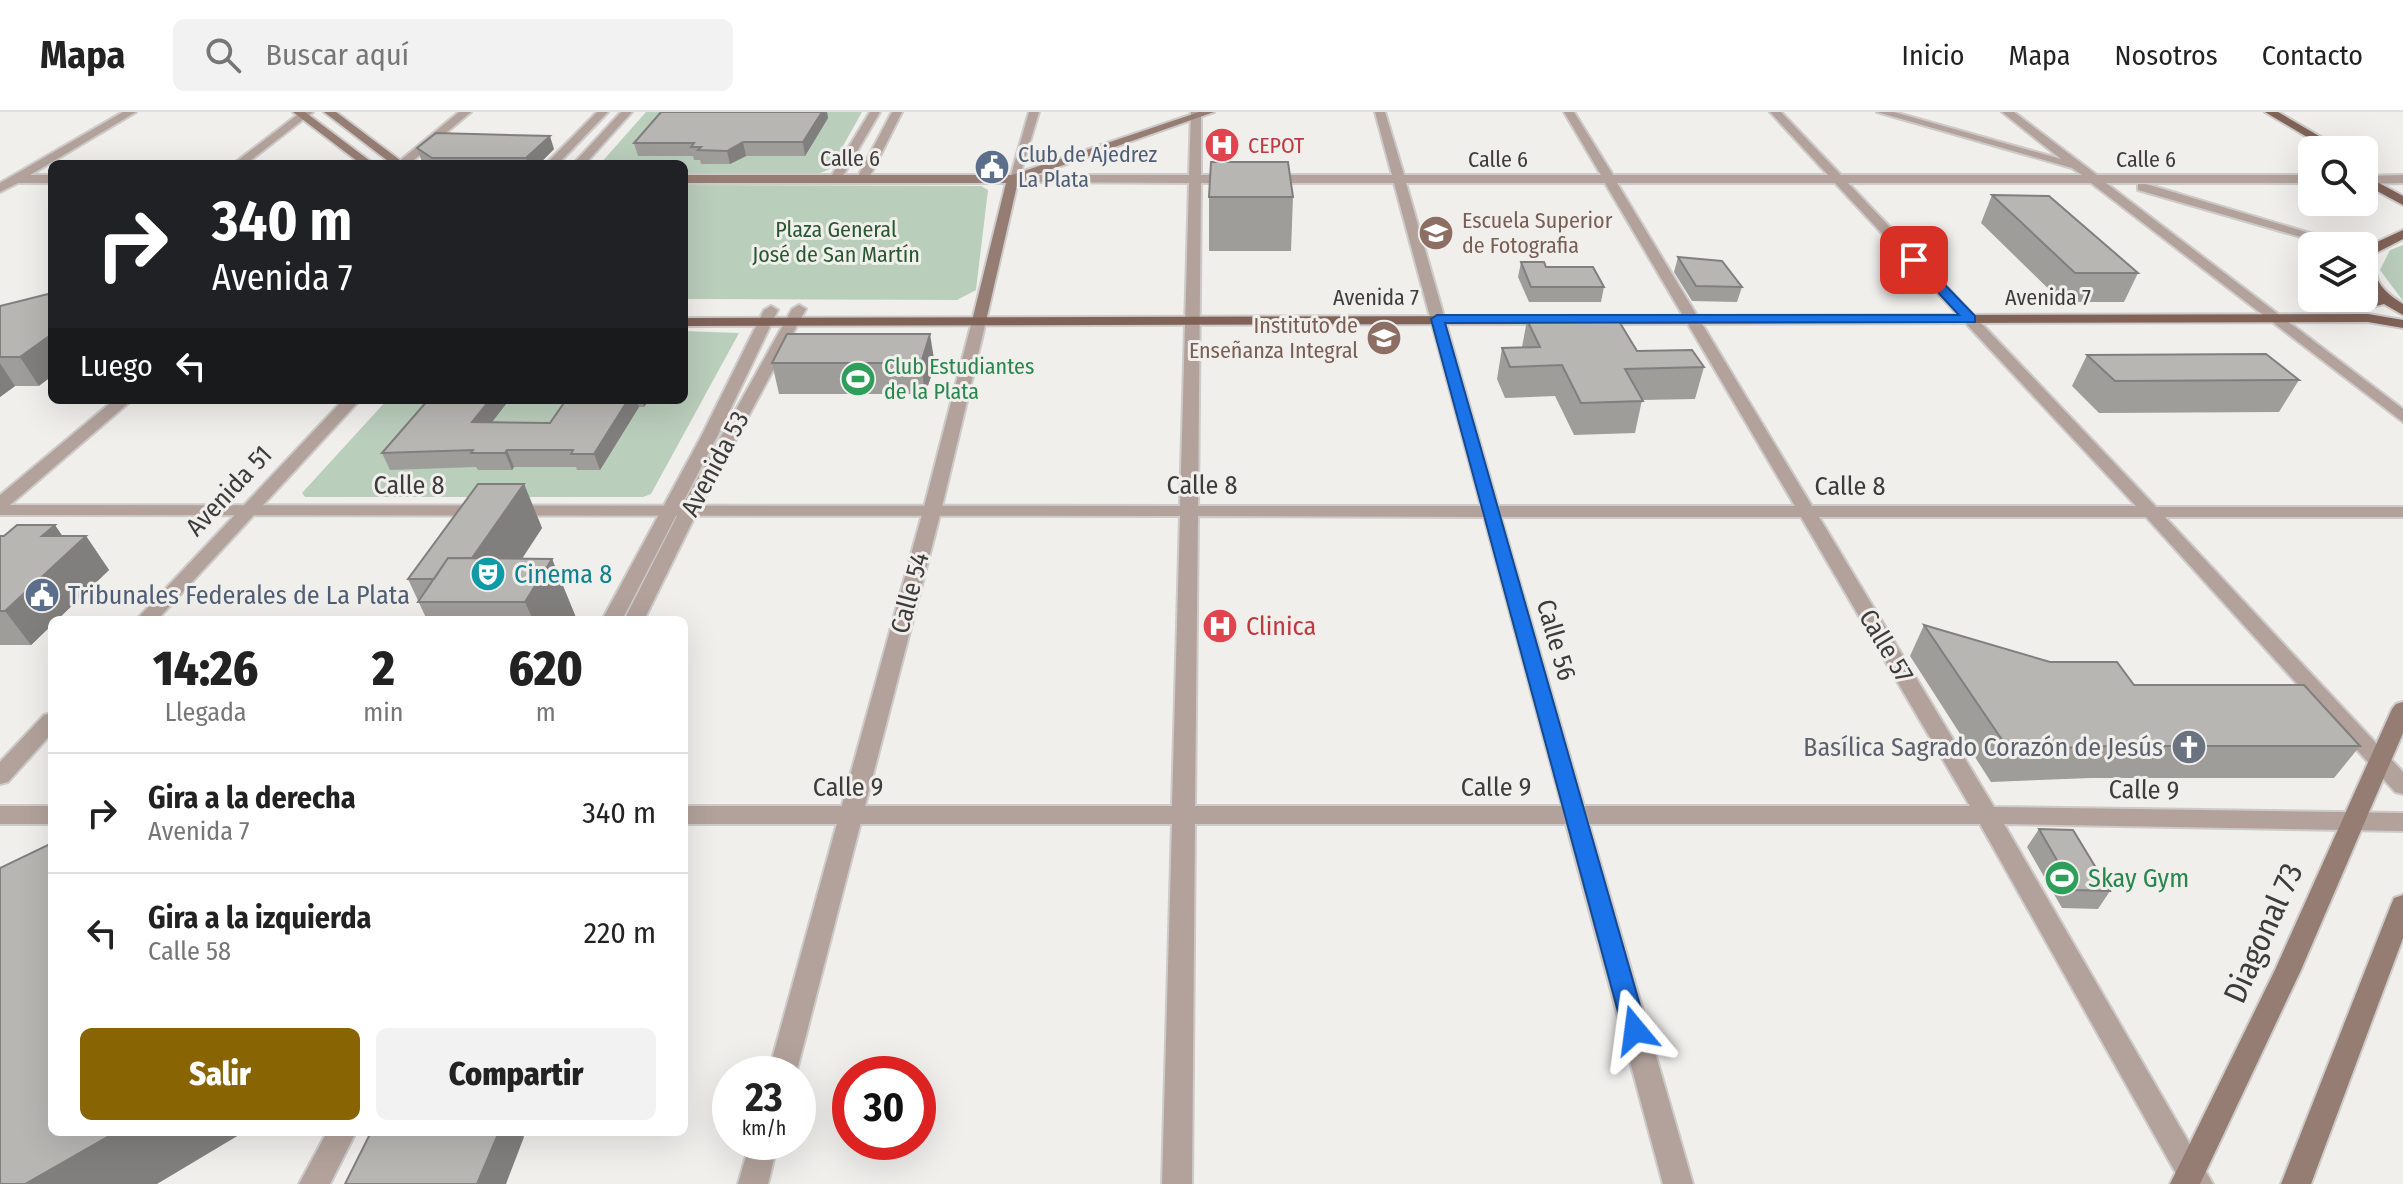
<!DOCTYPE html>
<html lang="es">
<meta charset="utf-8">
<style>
body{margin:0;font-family:"Fira Sans Condensed",sans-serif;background:#f2f2f2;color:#222;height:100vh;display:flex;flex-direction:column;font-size:30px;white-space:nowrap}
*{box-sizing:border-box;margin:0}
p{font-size:26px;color:#767676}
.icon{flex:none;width:44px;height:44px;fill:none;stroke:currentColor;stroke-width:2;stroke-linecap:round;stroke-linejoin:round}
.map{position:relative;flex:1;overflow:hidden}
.details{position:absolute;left:48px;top:504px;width:640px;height:520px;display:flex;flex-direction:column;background:#fff;border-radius:12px;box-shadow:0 8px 32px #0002}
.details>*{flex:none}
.guide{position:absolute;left:48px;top:48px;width:640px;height:244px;border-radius:12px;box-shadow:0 8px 32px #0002;background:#202124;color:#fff;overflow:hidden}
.tools{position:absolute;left:2298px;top:24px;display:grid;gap:16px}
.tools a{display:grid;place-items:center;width:80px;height:80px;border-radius:12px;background:#fff;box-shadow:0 8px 32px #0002;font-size:40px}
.speed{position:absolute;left:712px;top:944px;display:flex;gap:16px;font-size:40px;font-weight:700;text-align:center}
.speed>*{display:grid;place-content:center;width:104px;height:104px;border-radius:50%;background:#fff;box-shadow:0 8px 32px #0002;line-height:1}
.speed small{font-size:20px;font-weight:400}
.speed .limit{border:12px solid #d22;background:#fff;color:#111}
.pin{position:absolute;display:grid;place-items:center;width:68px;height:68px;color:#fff;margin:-34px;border-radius:16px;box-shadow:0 4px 12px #0006}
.me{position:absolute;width:88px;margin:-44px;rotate:344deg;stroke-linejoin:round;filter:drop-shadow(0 0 6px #0008)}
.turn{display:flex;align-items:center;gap:28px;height:168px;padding:0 32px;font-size:36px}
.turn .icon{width:104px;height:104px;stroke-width:2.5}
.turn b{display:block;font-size:56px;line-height:68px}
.then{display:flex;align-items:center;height:76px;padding:0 32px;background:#0003;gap:16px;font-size:30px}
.eta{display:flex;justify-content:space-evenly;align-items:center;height:136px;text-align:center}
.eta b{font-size:48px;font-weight:800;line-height:56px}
.primary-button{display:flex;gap:16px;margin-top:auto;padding:16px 32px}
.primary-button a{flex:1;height:92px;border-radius:12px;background:#896402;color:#fff;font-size:32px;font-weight:800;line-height:92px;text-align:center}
.primary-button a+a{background:#f2f2f2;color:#222}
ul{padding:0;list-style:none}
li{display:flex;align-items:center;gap:24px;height:120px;padding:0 32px;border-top:2px solid #e0e0e0}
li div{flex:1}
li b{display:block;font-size:30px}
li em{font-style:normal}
header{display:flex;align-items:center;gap:48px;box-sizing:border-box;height:112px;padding:0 40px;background:#fff;border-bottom:2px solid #e0e0e0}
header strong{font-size:38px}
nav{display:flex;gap:44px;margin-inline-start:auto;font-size:28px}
.search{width:560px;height:72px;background:#f2f2f2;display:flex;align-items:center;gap:20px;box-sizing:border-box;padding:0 28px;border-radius:12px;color:#767676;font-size:30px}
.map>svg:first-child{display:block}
.green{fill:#bacebc}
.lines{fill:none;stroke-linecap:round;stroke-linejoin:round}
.minor-casing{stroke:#cdcbc9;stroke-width:4}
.tertiary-casing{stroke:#cdcbc9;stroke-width:4}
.secondary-casing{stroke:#cdcbc9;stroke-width:4}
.primary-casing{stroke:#cdcbc9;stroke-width:4}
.minor{fill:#b3a29c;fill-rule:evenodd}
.tertiary{fill:#b3a29c;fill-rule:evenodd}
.secondary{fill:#967d73;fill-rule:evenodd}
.primary{fill:#806257;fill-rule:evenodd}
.wall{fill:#9e9d9a;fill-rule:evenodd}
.shaded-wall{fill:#817f7d}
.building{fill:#b8b6b3;stroke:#817f7d;stroke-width:2}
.route{fill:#1a73e8;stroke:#114b97;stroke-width:2}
.labels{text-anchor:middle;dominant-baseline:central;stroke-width:6;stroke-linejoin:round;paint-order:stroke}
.far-health-label{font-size:22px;fill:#be3a42;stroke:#f1efec;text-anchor:start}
.far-service-label{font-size:22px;fill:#4e5e75;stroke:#f1efec;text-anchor:start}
.far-street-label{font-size:22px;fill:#3d3c3b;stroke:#f1efec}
.far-education-label{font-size:22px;fill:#785e54;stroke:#f1efec;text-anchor:start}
.far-park-label{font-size:22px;fill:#295732;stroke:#f1efec}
.far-leisure-label{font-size:22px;fill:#27864d;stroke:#f1efec;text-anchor:start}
.street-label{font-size:26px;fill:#3d3c3b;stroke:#f1efec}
.culture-label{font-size:26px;fill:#0d838f;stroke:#f1efec;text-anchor:start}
.service-label{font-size:26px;fill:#4e5e75;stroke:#f1efec;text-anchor:start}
.health-label{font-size:26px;fill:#be3a42;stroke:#f1efec;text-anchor:start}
.worship-label{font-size:26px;fill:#5b616d;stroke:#f1efec;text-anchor:end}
.leisure-label{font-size:26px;fill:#27864d;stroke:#f1efec;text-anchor:start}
.near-street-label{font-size:32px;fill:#3d3c3b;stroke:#f1efec}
</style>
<header>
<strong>Mapa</strong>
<div class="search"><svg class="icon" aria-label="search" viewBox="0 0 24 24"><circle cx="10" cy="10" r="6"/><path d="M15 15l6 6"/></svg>Buscar aquí</div>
<nav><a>Inicio</a><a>Mapa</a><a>Nosotros</a><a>Contacto</a></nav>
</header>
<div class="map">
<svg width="2403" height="1072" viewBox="0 0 2403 1072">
<rect width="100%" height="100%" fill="#f1efec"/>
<path class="green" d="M646,0H862L830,57L820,61H684V52H600Z
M684,73L981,74L988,78L976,178L957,188L684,187Z
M2403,133V189L2380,158L2390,138Z
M684,219L739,221L651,382L643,385H305L302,381L387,288H684Z"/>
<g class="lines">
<defs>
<path id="minor" d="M123,0H136L30,63H52V71H18L0,80V71Z
M301,0H313L246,52H233Z
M459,0H471L409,52H396Z
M1029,0H1039L1020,63H1189L1191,0H1201V63H1392L1375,0H1385L1404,63H1601L1564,0H1574L1613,63H1828L1770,0H1781L1841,63H2082L2072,56L1877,0H1894L2061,47L2002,0H2014L2097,63H2312V71H2106L2403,297V310L2091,71H1848L2156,395H2403V405H2165L2403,660V682L2395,680L2146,405H1819L1994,695L2403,701V719L2004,712L2213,1072H2182L1980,712H1589L1693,1072H1663L1566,712H1195L1192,1072H1162L1172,712H684V694H1172L1180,404L0,403V383L114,288H132L10,393L1180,394L1189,71L1009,70ZM1201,71H1394L1481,394H1198ZM1406,71H1605L1795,394H1498ZM1617,71H1835L2136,394H1812ZM1198,404L1484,405L1562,694H1195ZM1501,405H1801L1970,694H1584Z
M2403,63V71L2364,72V64Z
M2138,72H2146L2353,134H2332L2138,78Z
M0,694H52V712H0Z"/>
<path id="tertiary" d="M597,0H608L558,52H546Z
M621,0H632L585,52H573Z
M870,0H880L840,69H832L830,66Z
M892,0H902L869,66L859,69L857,66Z
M799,193L806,197L698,398L644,508H624L680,398L792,197Z
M771,194L778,198L718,323L622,508H602L702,323L764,198Z
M979,205L986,209L941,399L796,962H768L923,399L972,209Z
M343,288H360L157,508H136Z
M52,601V621L8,670L0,672V650L44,603Z
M327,1020H356L330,1072H299Z
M750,1030H778L768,1072H738Z"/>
<path id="secondary" d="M293,0H305L374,52H361Z
M324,0H336L405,52H392Z
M1199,0H1214L1018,69L986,209L979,213L972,209L1006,71H684V63H1012Z
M2403,590V621L2301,858L2200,1072H2170L2275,858L2392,597L2396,592Z
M2403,783V826L2311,1072H2281L2391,793L2394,786Z"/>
<path id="primary" d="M2265,0H2278L2343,38H2329Z
M2364,63L2403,84V93L2364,72Z
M2403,118V127L2374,142C2374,169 2380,177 2403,192V203L2384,192L2357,199L2338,198V192L2377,185L2364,169V136Z
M2368,202L2403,208V216L2368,210L684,214V206Z"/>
</defs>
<use href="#minor" class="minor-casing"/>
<use href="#tertiary" class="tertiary-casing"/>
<use href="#secondary" class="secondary-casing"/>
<use href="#primary" class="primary-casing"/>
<use href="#minor" class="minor"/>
<use href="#tertiary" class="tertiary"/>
<use href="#secondary" class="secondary"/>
<use href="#primary" class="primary"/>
</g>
<path class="wall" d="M661,0H827L828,6L805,44H746L730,52H701L700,48H694L693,44H638L634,31Z
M417,36L554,37L539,52H425L422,50Z
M1992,83L2138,161L2124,190H2062L1981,111Z
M1209,85H1293L1291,139H1209Z
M1678,145L1742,175L1737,190L1692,189L1674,160Z
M1521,150L1546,155L1604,175L1601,190H1529L1518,165Z
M2312,153V172L2304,166Z
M0,194L39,274H15L0,285Z
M1527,208L1637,239L1704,255L1695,287L1642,288L1635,321L1574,323L1555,284L1505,286L1497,267L1502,236L1522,235Z
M787,222L935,253L925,282H779L772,251Z
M2087,243L2299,268L2279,300L2099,301L2072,274Z
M428,288H649L644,295H639L600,358H577L576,355H514L512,358H478L476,355L390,358L382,341ZM506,292H563L550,311L492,310Z
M524,372L542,416L522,447H552L577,508H427L408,467Z
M0,424H86L109,458L31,533H0Z
M1924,513L2050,550L2360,634L2334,666H2091L1991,670L1910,544Z
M2039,717L2110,779L2098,797L2062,796L2027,735Z"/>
<path class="shaded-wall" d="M822,0H827L828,6L805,44L803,30Z
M550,24L554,37L539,52H528L526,46Z
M743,30L746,44L730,52L727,39Z
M52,222V264L39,274L20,245Z
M930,222L935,253L925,282L921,251Z
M0,251L15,274L0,285Z
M490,288H505L506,292L479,327L472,310Z
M628,288H637L639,295L600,358L594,342Z
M642,288H649L644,295Z
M507,338L514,355L512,358L505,341Z
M524,372L542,416L493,490L458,467Z
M55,413L72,438L86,424L109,458L57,508H52V513L31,533L5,499L42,424Z
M552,447L577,508H533L525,490Z
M116,1020H244L157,1072H25Z
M499,1020H521L524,1025L506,1072H477Z"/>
<path class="building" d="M661,0H822L803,30H743L727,39L698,38L701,35H691L694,31H634Z
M436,21L550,24L526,46H432L417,36Z
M1211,50H1288L1293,85H1209Z
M1992,83L2049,84L2138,161H2075Z
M1678,145L1722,149L1742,175L1696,174Z
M1521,150H1544L1546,155H1593L1604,175H1531Z
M52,181V222L20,245H0V194Z
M1617,206L1637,239L1692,238L1704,255L1625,257L1643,289L1581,291L1562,253L1510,255L1502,236L1540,235L1527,208Z
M787,222H930L921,251H772Z
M2266,242L2299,268L2115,269L2087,243Z
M428,288H490L472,310L550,311L566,288H628L594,342H571L573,338H507L505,341H471L473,338L382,341Z
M478,372H524L472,446H448L434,467H408Z
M17,413H55L42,424H86L5,499H0V424H4Z
M448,446L552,447L525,490H418Z
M1924,513L2050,550H2117L2134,573H2304L2360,634H2111L2009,638Z
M2039,717L2073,718L2110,779L2074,778Z
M52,731V1020H116L25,1072H0V756Z
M371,1020H499L477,1072H345Z"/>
<path class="route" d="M1910,145H1918L1975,204V210L1445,211L1647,918L1644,926L1635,929L1627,926L1623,918L1431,207L1437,203H1959L1910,150Z"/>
<defs>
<symbol id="hospital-disc" viewBox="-11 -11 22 22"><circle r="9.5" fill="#e0444e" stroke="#f1efec"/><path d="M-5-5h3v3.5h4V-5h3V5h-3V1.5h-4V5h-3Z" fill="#fff"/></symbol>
<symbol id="civic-disc" viewBox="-11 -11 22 22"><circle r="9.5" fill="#5c6f8a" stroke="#f1efec"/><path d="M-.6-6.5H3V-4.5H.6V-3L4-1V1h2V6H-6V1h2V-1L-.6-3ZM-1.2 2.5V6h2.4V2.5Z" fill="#fff"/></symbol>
<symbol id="university-disc" viewBox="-11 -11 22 22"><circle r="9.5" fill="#8d6e63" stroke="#f1efec"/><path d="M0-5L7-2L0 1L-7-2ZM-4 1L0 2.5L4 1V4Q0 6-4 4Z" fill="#fff"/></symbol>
<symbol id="stadium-disc" viewBox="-11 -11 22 22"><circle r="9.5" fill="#2e9e5b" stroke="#f1efec"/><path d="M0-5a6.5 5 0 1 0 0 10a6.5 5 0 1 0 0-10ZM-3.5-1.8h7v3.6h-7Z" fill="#fff"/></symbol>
<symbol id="theatre-disc" viewBox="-11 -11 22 22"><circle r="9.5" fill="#0f9aa8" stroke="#f1efec"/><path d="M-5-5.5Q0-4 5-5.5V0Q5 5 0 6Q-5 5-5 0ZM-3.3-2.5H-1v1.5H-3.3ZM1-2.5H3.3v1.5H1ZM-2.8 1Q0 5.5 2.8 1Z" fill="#fff"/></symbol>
<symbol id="church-disc" viewBox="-11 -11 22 22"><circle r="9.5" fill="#6b7280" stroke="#f1efec"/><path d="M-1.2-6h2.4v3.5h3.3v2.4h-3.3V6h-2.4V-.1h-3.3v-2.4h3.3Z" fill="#fff"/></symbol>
</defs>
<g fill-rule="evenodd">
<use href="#hospital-disc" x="1202" y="13" width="40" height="40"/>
<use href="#civic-disc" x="972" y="35" width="40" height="40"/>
<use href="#university-disc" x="1416" y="101" width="40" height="40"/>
<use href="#university-disc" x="1364" y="206" width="40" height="40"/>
<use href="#stadium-disc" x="838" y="247" width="40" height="40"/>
<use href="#theatre-disc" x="468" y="442" width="40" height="40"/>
<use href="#civic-disc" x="22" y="463" width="40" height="40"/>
<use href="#hospital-disc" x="1200" y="494" width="40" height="40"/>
<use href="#church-disc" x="2169" y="615" width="40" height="40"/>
<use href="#stadium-disc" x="2042" y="746" width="40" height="40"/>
</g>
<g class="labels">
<g class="far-health-label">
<text x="1248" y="33">CEPOT</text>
</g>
<g class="far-service-label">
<text x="1018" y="42">Club de Ajedrez<tspan x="1018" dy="25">La Plata</tspan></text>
</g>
<g class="far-street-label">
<text x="850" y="46">Calle 6</text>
<text x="1498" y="47">Calle 6</text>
<text x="2146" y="47">Calle 6</text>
<text x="1376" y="185">Avenida 7</text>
<text x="2048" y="185">Avenida 7</text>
</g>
<g class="far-education-label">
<text x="1462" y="108">Escuela Superior<tspan x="1462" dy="25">de Fotografia</tspan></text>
<text x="1358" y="213" text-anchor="end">Instituto de<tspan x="1358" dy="25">Enseñanza Integral</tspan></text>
</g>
<g class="far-park-label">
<text x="836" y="117">Plaza General<tspan x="836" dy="25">José de San Martín</tspan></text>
</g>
<g class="far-leisure-label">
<text x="884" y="254">Club Estudiantes<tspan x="884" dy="25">de la Plata</tspan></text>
</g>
<g class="street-label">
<text transform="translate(715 352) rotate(-62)">Avenida 53</text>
<text x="409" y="373">Calle 8</text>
<text x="1202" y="373">Calle 8</text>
<text x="1850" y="374">Calle 8</text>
<text transform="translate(229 379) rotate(-47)">Avenida 51</text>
<text transform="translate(910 481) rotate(-75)">Calle 54</text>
<text transform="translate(1556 528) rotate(74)">Calle 56</text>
<text transform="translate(1886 534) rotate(59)">Calle 57</text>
<text x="848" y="675">Calle 9</text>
<text x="1496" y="675">Calle 9</text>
<text transform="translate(2144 678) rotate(1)">Calle 9</text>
</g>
<g class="culture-label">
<text x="514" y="462">Cinema 8</text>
</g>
<g class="service-label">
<text x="68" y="483">Tribunales Federales de La Plata</text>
</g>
<g class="health-label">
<text x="1246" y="514">Clinica</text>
</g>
<g class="worship-label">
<text x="2163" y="635">Basílica Sagrado Corazón de Jesús</text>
</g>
<g class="leisure-label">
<text x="2088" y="766">Skay Gym</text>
</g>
<g class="near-street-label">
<text transform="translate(2263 821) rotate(-66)">Diagonal 73</text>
</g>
</g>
</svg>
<div class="tools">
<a><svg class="icon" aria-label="search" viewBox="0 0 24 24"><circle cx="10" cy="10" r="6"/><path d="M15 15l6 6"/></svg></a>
<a><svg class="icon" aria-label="layers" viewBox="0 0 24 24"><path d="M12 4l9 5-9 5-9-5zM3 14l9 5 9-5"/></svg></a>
</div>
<div class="speed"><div>23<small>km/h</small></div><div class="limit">30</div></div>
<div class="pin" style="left:1914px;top:148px;background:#d93025"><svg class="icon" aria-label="arrive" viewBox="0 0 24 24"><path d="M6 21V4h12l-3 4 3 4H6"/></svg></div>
<svg class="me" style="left:1635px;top:918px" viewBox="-20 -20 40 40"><path d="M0-17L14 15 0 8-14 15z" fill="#1a73e8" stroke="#fff" stroke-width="4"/></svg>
<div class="guide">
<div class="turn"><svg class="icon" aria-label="right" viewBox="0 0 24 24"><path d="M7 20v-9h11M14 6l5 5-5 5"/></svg><div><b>340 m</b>Avenida 7</div></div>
<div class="then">Luego<svg class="icon" aria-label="left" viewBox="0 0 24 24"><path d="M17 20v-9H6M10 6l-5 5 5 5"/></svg></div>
</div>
<section class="details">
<div class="eta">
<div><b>14:26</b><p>Llegada</p></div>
<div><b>2</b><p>min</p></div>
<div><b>620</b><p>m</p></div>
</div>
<ul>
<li><svg class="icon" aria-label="right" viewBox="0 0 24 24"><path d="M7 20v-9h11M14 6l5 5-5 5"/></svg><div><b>Gira a la derecha</b><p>Avenida 7</p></div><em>340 m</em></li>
<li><svg class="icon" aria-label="left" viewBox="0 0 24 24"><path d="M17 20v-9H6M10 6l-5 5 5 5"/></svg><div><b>Gira a la izquierda</b><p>Calle 58</p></div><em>220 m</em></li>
</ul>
<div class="primary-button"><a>Salir</a><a>Compartir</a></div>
</section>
</div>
